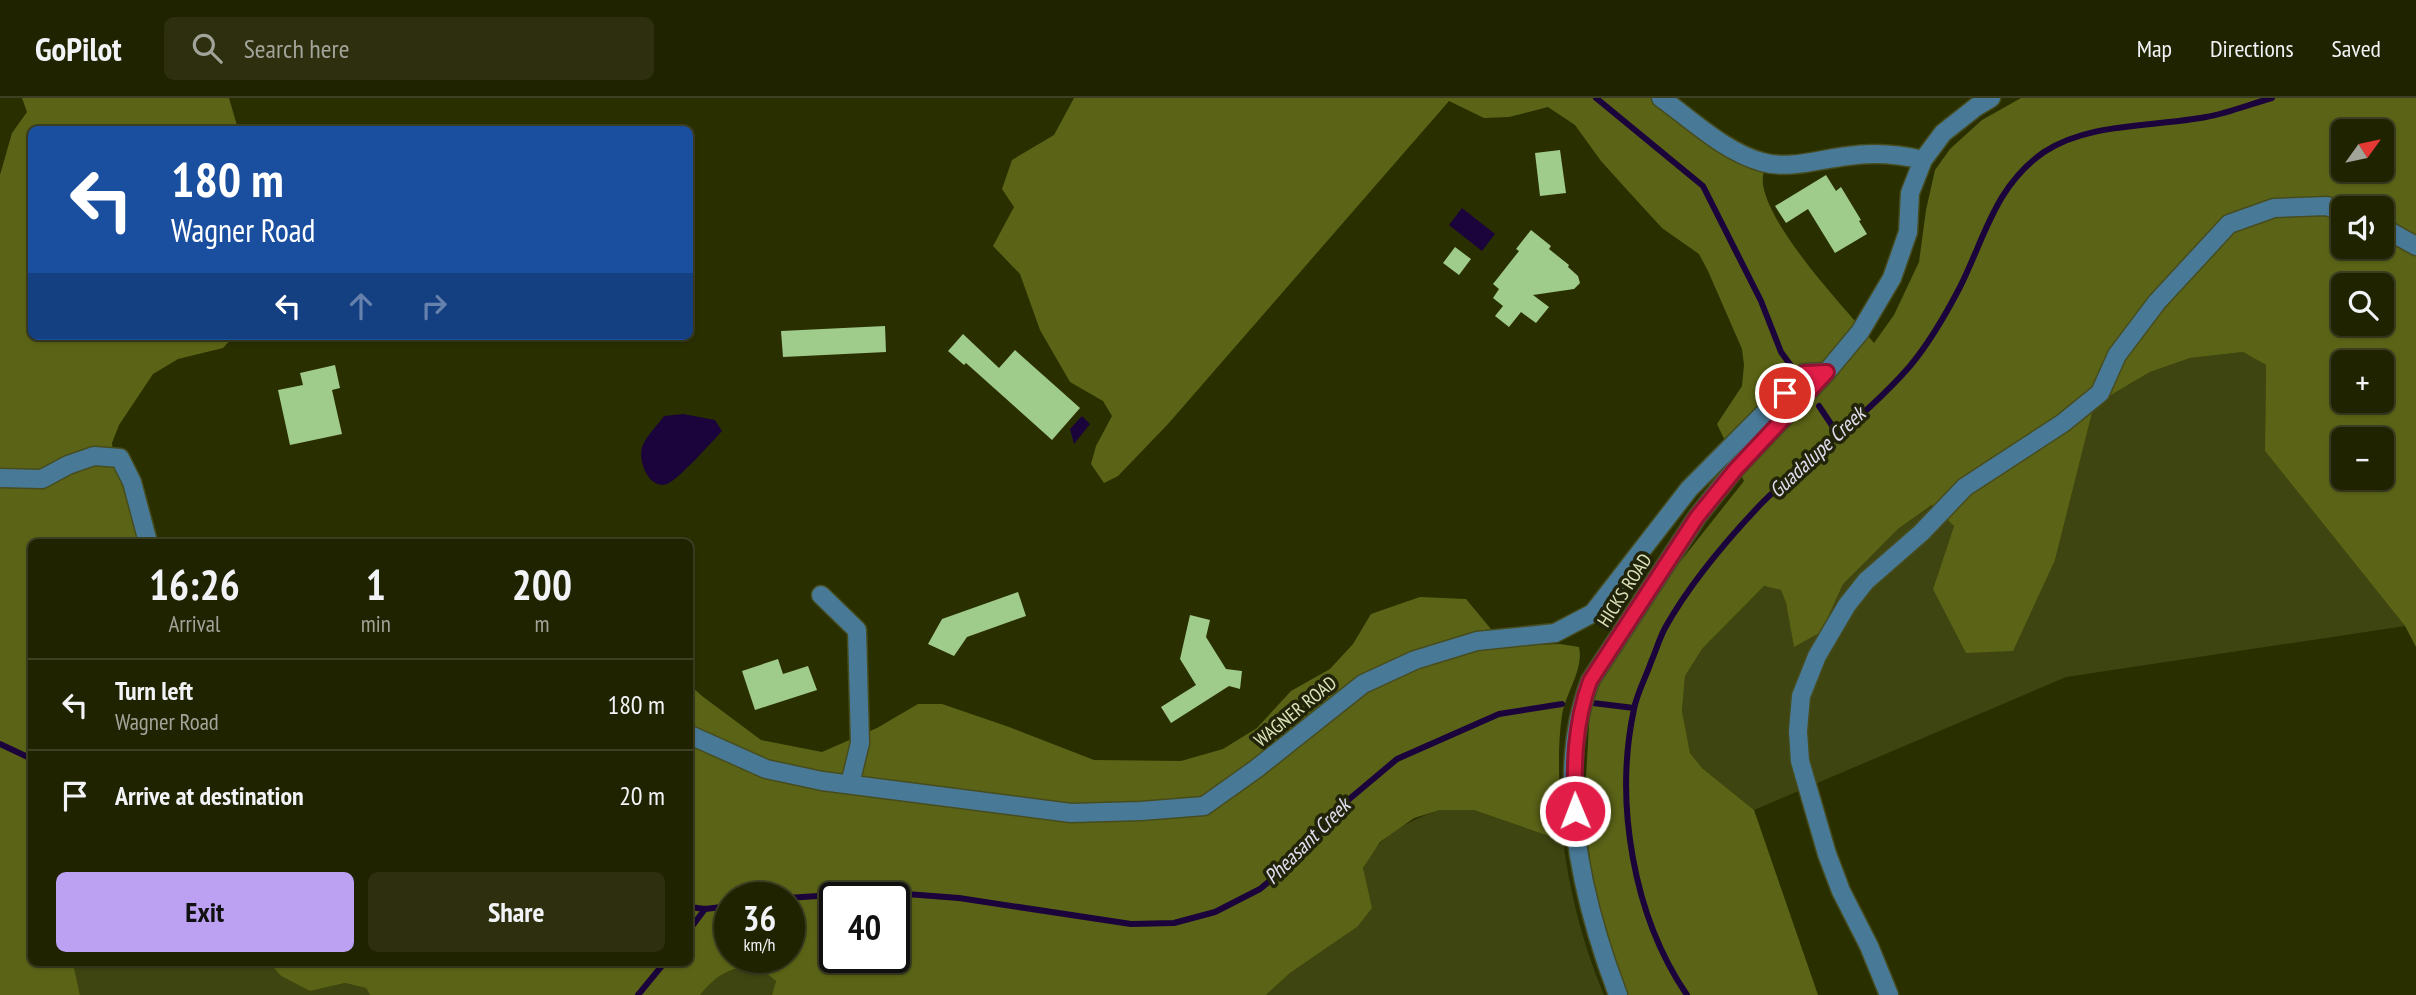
<!DOCTYPE html>
<meta charset="utf-8">
<style>
body{margin:0;font-family:"PT Sans Narrow",sans-serif;background:#2d2f0f;color:#f1f3f6;height:100vh;display:flex;flex-direction:column;font-size:26px;white-space:nowrap}
*{box-sizing:border-box;margin:0}
p{font-size:23px;color:#a2a499}
.icon{flex:none;width:38px;height:38px;fill:none;stroke:currentColor;stroke-width:2;stroke-linecap:round;stroke-linejoin:round}
.map{position:relative;flex:1;overflow:hidden}
.details{position:absolute;left:28px;top:441px;width:665px;height:427px;display:flex;flex-direction:column;background:#202300;border-radius:10px;box-shadow:0 2px 5px #0004,0 0 0 2px #3d4022}
.details>*{flex:none}
.hud{position:absolute;left:28px;top:28px;width:665px;height:214px;border-radius:10px;box-shadow:0 2px 5px #0004,0 0 0 2px #3d4022;background:#1a4fa0;color:#fff;overflow:hidden}
.needle{width:46px;rotate:57deg}
.tools{position:absolute;left:2331px;top:21px;display:grid;gap:14px}
.tools a{display:grid;place-items:center;width:63px;height:63px;border-radius:10px;background:#202300;box-shadow:0 2px 5px #0004,0 0 0 2px #3d4022;font-size:35px}
.speed{position:absolute;left:714px;top:784px;display:flex;gap:14px;font-size:35px;font-weight:700;text-align:center}
.speed>*{display:grid;place-content:center;width:91px;height:91px;border-radius:50%;background:#202300;box-shadow:0 2px 5px #0004,0 0 0 2px #3d4022;line-height:1}
.speed small{font-size:18px;font-weight:400}
.speed .limit{border:4px solid #111;border-radius:10px;background:#fff;color:#111}
.pin{position:absolute;display:grid;place-items:center;width:60px;height:60px;color:#fff;margin:-30px;border:4px solid #fff;border-radius:50%;box-shadow:0 2px 7px #0007}
.me{position:absolute;width:77px;margin:-38px;rotate:359deg;stroke-linejoin:round;filter:drop-shadow(0 0 5px #0008)}
.turn{display:flex;align-items:center;gap:24px;height:147px;padding:0 28px;font-size:32px}
.turn .icon{width:91px;height:91px;stroke-width:2.5}
.turn b{display:block;font-size:49px;line-height:60px}
.lanes{display:flex;align-items:center;height:66px;padding:0 28px;background:#0003;justify-content:center;gap:35px;direction:ltr}
.lanes .off{opacity:.35}
.eta{display:flex;justify-content:space-evenly;align-items:center;height:119px;text-align:center}
.eta b{font-size:42px;font-weight:600;line-height:49px}
.cta{display:flex;gap:14px;margin-top:auto;padding:14px 28px}
.cta a{flex:1;height:80px;border-radius:10px;background:#bca0f2;color:#111;font-size:28px;font-weight:600;line-height:80px;text-align:center}
.cta a+a{background:#2d2f0f;color:#f1f3f6}
ul{padding:0;list-style:none}
li{display:flex;align-items:center;gap:21px;height:91px;padding:0 28px;border-top:2px solid #3d4022}
li div{flex:1}
li b{display:block;font-size:26px}
li em{font-style:normal}
header{display:flex;align-items:center;gap:42px;box-sizing:border-box;height:98px;padding:0 35px;background:#202300;border-bottom:2px solid #3d4022}
header strong{font-size:33px}
nav{display:flex;gap:38px;margin-inline-start:auto;font-size:24px}
.search{width:490px;height:63px;background:#2d2f0f;display:flex;align-items:center;gap:18px;box-sizing:border-box;padding:0 24px;border-radius:10px;color:#a2a499;font-size:26px}
.map>svg:first-child{display:block}
.green{fill:#3f4511}
.forest{fill:#5b6416;fill-rule:evenodd}
.water{fill:#1b033b}
.lines{fill:none;stroke-linecap:round;stroke-linejoin:round}
.stream{stroke:#1b033b;stroke-width:6}
.building{fill:#9fcb8b}
.minor-casing{stroke:#464c1e;stroke-width:21}
.minor{stroke:#487a98;stroke-width:18}
.route-casing{stroke:#92132f;stroke-width:18}
.route{stroke:#e11d48;stroke-width:12}
.labels{text-anchor:middle;dominant-baseline:central;stroke-width:7;stroke-linejoin:round;paint-order:stroke}
.street-label{font-size:19px;fill:#dce3ba;stroke:#212409}
.water-label{font-size:21px;font-style:italic;fill:#e2ddf0;stroke:#212409}
</style>
<header>
<strong>GoPilot</strong>
<div class="search"><svg class="icon" aria-label="search" viewBox="0 0 24 24"><circle cx="10" cy="10" r="6"/><path d="M15 15l6 6"/></svg>Search here</div>
<nav><a>Map</a><a>Directions</a><a>Saved</a></nav>
</header>
<div class="map">
<svg width="2416" height="897" viewBox="0 0 2416 897">
<rect width="100%" height="100%" fill="#2a2f00"/>
<path class="green" d="M2243,254L2266,267L2265,353L2405,528L2066,579L1754,712L1702,670L1690,655L1682,613L1685,578L1702,551L1764,488L1781,492L1786,505L1794,548L1821,534L1842,486L1898,431L1933,407L1954,428L1933,491L2055,462L2094,307L2150,274L2190,260Z
M1440,712H1474L1563,743C1570,796 1583,847 1604,897H1266L1290,875L1357,829C1359,812 1358,783 1364,769C1377,738 1410,722 1440,712Z
M73,865H269L281,878L310,893L345,885L366,890L370,897H80Z
M755,866L776,883L772,897H700C719,875 728,872 755,866Z"/>
<path class="forest" d="M22,0H229L238,31L32,32V238H234L223,250L178,261L153,276L119,327L112,345L114,366L124,385L139,444H32V864L73,865L80,897H0V77L12,35L27,14Z
M1074,0H1661L1765,65C1764,72 1762,80 1763,87C1771,133 1843,208 1874,245L1894,217L1919,164L1926,112L1935,72L1950,51L1982,22L2021,0H2416V549L2405,528L2265,353L2266,267L2243,254L2190,260L2150,274L2094,307L2055,462L2013,553L1966,555L1933,491L1954,428L1932,407L1898,431L1843,486L1821,534L1794,549L1786,505L1781,492L1764,488L1702,551L1685,578L1682,613L1690,655L1702,670L1754,712L1818,897H1628L1598,825L1584,713L1590,611L1605,574L1668,479L1744,383L1717,326L1742,288L1744,267L1742,251L1708,173L1699,156L1662,130L1629,94L1601,63L1575,27L1548,9L1509,19L1484,20L1449,3L1168,326L1118,378L1104,385L1091,366L1096,348L1112,318L1103,303L1070,284L1040,232L1020,176L993,148L1014,109L1002,91L1012,62L1054,37ZM2343,33H2382V72H2343ZM2343,110H2382V149H2343ZM2343,187H2382V226H2343ZM2343,264H2382V303H2343ZM2343,341H2382V380H2343Z
M1420,499L1466,501L1505,548L1560,546L1579,549C1584,571 1566,594 1562,617C1556,658 1560,702 1563,743L1474,712H1440L1414,720L1380,744L1363,770L1372,810L1357,829L1290,875L1266,897H772L776,883L755,866C727,872 719,875 700,897H370L366,890L345,885L310,893L281,878L269,865L690,864V580L691,588L702,598L761,642L822,654L877,630L918,606H942L1009,629L1094,662L1181,663L1223,651L1257,630L1291,593L1330,571L1353,546L1371,516ZM730,800H789V859H730ZM835,800H894V859H835Z"/>
<path class="water" d="M1462,110L1495,136L1482,153L1449,127Z
M683,316L715,322L722,333C712,344 678,382 667,386C649,392 638,364 642,349C646,338 658,327 664,318Z
M1082,318L1090,326L1074,346L1070,331Z"/>
<g class="lines">
<path class="stream" d="M1596,0L1703,88L1761,203L1781,254L1797,276
M1819,308L1839,338
M1593,605L1634,610
M0,646L32,661
M787,800L880,794L959,800L1131,826L1174,825L1215,814L1260,791L1296,761L1347,703L1397,661L1499,616L1562,606
M690,809L705,811L730,808
M690,831L705,811
M638,897L665,864
M1687,897C1633,818 1614,704 1634,611C1637,595 1646,579 1651,564C1656,553 1659,541 1665,530C1690,485 1725,444 1760,407C1808,358 1865,320 1910,268C1930,244 1946,216 1960,189C1985,139 1995,88 2044,54C2089,24 2154,29 2206,19C2229,15 2250,6 2272,0"/>
</g>
<path class="building" d="M1560,52L1566,95L1540,98L1535,55Z
M1826,77L1836,93L1841,89L1861,122L1859,123L1867,136L1835,155L1808,111L1786,125L1775,108Z
M1531,132L1551,148L1549,151L1569,167L1568,169L1578,178L1580,185L1574,191L1533,197L1549,209L1536,225L1521,214L1509,229L1495,218L1503,208L1493,200L1499,191L1493,186L1519,153L1516,151Z
M1455,149L1471,161L1459,177L1443,165Z
M885,228L886,254L783,259L781,233Z
M963,236L999,270L1015,252L1080,310L1052,342L966,265L964,267L948,253Z
M335,267L340,290L332,292L342,336L290,347L278,292L303,287L300,275Z
M1018,494L1026,518L967,539L954,558L928,546L942,521Z
M1190,517L1210,522L1206,539L1226,571L1242,573L1240,591L1229,588L1171,625L1161,609L1196,587L1180,561Z
M778,561L783,576L808,568L817,592L755,612L742,573Z"/>
<g class="lines">
<defs>
<path id="minor" d="M1661,0C1692,22 1725,54 1762,64C1789,72 1820,61 1848,58C1874,54 1898,56 1923,62
M2382,129L2416,148
M0,380L42,381L68,367L94,358L120,360L132,384L148,444
M821,497L857,532L860,645L850,686
M690,637L766,671L822,683L1071,715L1141,713L1204,708L1256,671L1363,586L1415,562L1477,543L1555,535L1593,515L1689,391L1804,275L1827,274
M1618,897C1582,802 1553,682 1590,583L1697,419L1735,371L1825,276L1860,234L1892,180L1908,134L1910,95L1923,62L1943,35L1976,9L1991,0
M1889,897L1869,848L1841,793L1827,756L1800,663L1798,633L1801,598L1817,558L1847,507L1866,483L1921,435L1965,389L2063,325L2100,295L2117,257L2157,204L2229,126L2274,110L2327,108L2343,114"/>
</defs>
<use href="#minor" class="minor-casing"/>
<use href="#minor" class="minor"/>
</g>
<g class="lines">
<defs>
<path id="route" d="M1575,713C1574,667 1574,627 1590,583L1697,419L1735,372L1827,274L1804,275L1785,295"/>
</defs>
<use href="#route" class="route-casing"/>
<use href="#route" class="route"/>
</g>
<g class="labels">
<g class="street-label">
<text transform="translate(1624 492) rotate(-57)">HICKS ROAD</text>
<text transform="translate(1295 613) rotate(-39)">WAGNER ROAD</text>
</g>
<g class="water-label">
<text transform="translate(1817 354) rotate(-43)">Guadalupe Creek</text>
<text transform="translate(1307 743) rotate(-45)">Pheasant Creek</text>
</g>
</g>
</svg>
<div class="tools">
<a><svg class="needle" viewBox="-14 -14 28 28"><path d="M0-13l5 13h-10z" fill="#e53935"/><path d="M0 13l5-13h-10z" fill="#a2a499"/></svg></a>
<a><svg class="icon" aria-label="sound" viewBox="0 0 24 24"><path d="M4 9h4l5-4v14l-5-4H4zM17 9q2 3 0 6"/></svg></a>
<a><svg class="icon" aria-label="search" viewBox="0 0 24 24"><circle cx="10" cy="10" r="6"/><path d="M15 15l6 6"/></svg></a>
<a>+</a>
<a>−</a>
</div>
<div class="speed"><div>36<small>km/h</small></div><div class="limit">40</div></div>
<div class="pin" style="left:1785px;top:295px;background:#d93025"><svg class="icon" aria-label="arrive" viewBox="0 0 24 24"><path d="M6 21V4h12l-3 4 3 4H6"/></svg></div>
<svg class="me" style="left:1575px;top:713px" viewBox="-20 -20 40 40"><circle r="17" fill="#e11d48" stroke="#fff" stroke-width="3"/><path d="M0-11L8 9 0 5-8 9z" fill="#fff"/></svg>
<div class="hud">
<div class="turn"><svg class="icon" aria-label="left" viewBox="0 0 24 24"><path d="M17 20v-9H6M10 6l-5 5 5 5"/></svg><div><b>180 m</b>Wagner Road</div></div>
<div class="lanes"><svg class="icon" aria-label="left" viewBox="0 0 24 24"><path d="M17 20v-9H6M10 6l-5 5 5 5"/></svg><svg class="icon off" aria-label="ahead" viewBox="0 0 24 24"><path d="M12 20V5M6 11l6-6 6 6"/></svg><svg class="icon off" aria-label="right" viewBox="0 0 24 24"><path d="M7 20v-9h11M14 6l5 5-5 5"/></svg></div>
</div>
<section class="details">
<div class="eta">
<div><b>16:26</b><p>Arrival</p></div>
<div><b>1</b><p>min</p></div>
<div><b>200</b><p>m</p></div>
</div>
<ul>
<li><svg class="icon" aria-label="left" viewBox="0 0 24 24"><path d="M17 20v-9H6M10 6l-5 5 5 5"/></svg><div><b>Turn left</b><p>Wagner Road</p></div><em>180 m</em></li>
<li><svg class="icon" aria-label="arrive" viewBox="0 0 24 24"><path d="M6 21V4h12l-3 4 3 4H6"/></svg><div><b>Arrive at destination</b></div><em>20 m</em></li>
</ul>
<div class="cta"><a>Exit</a><a>Share</a></div>
</section>
</div>
